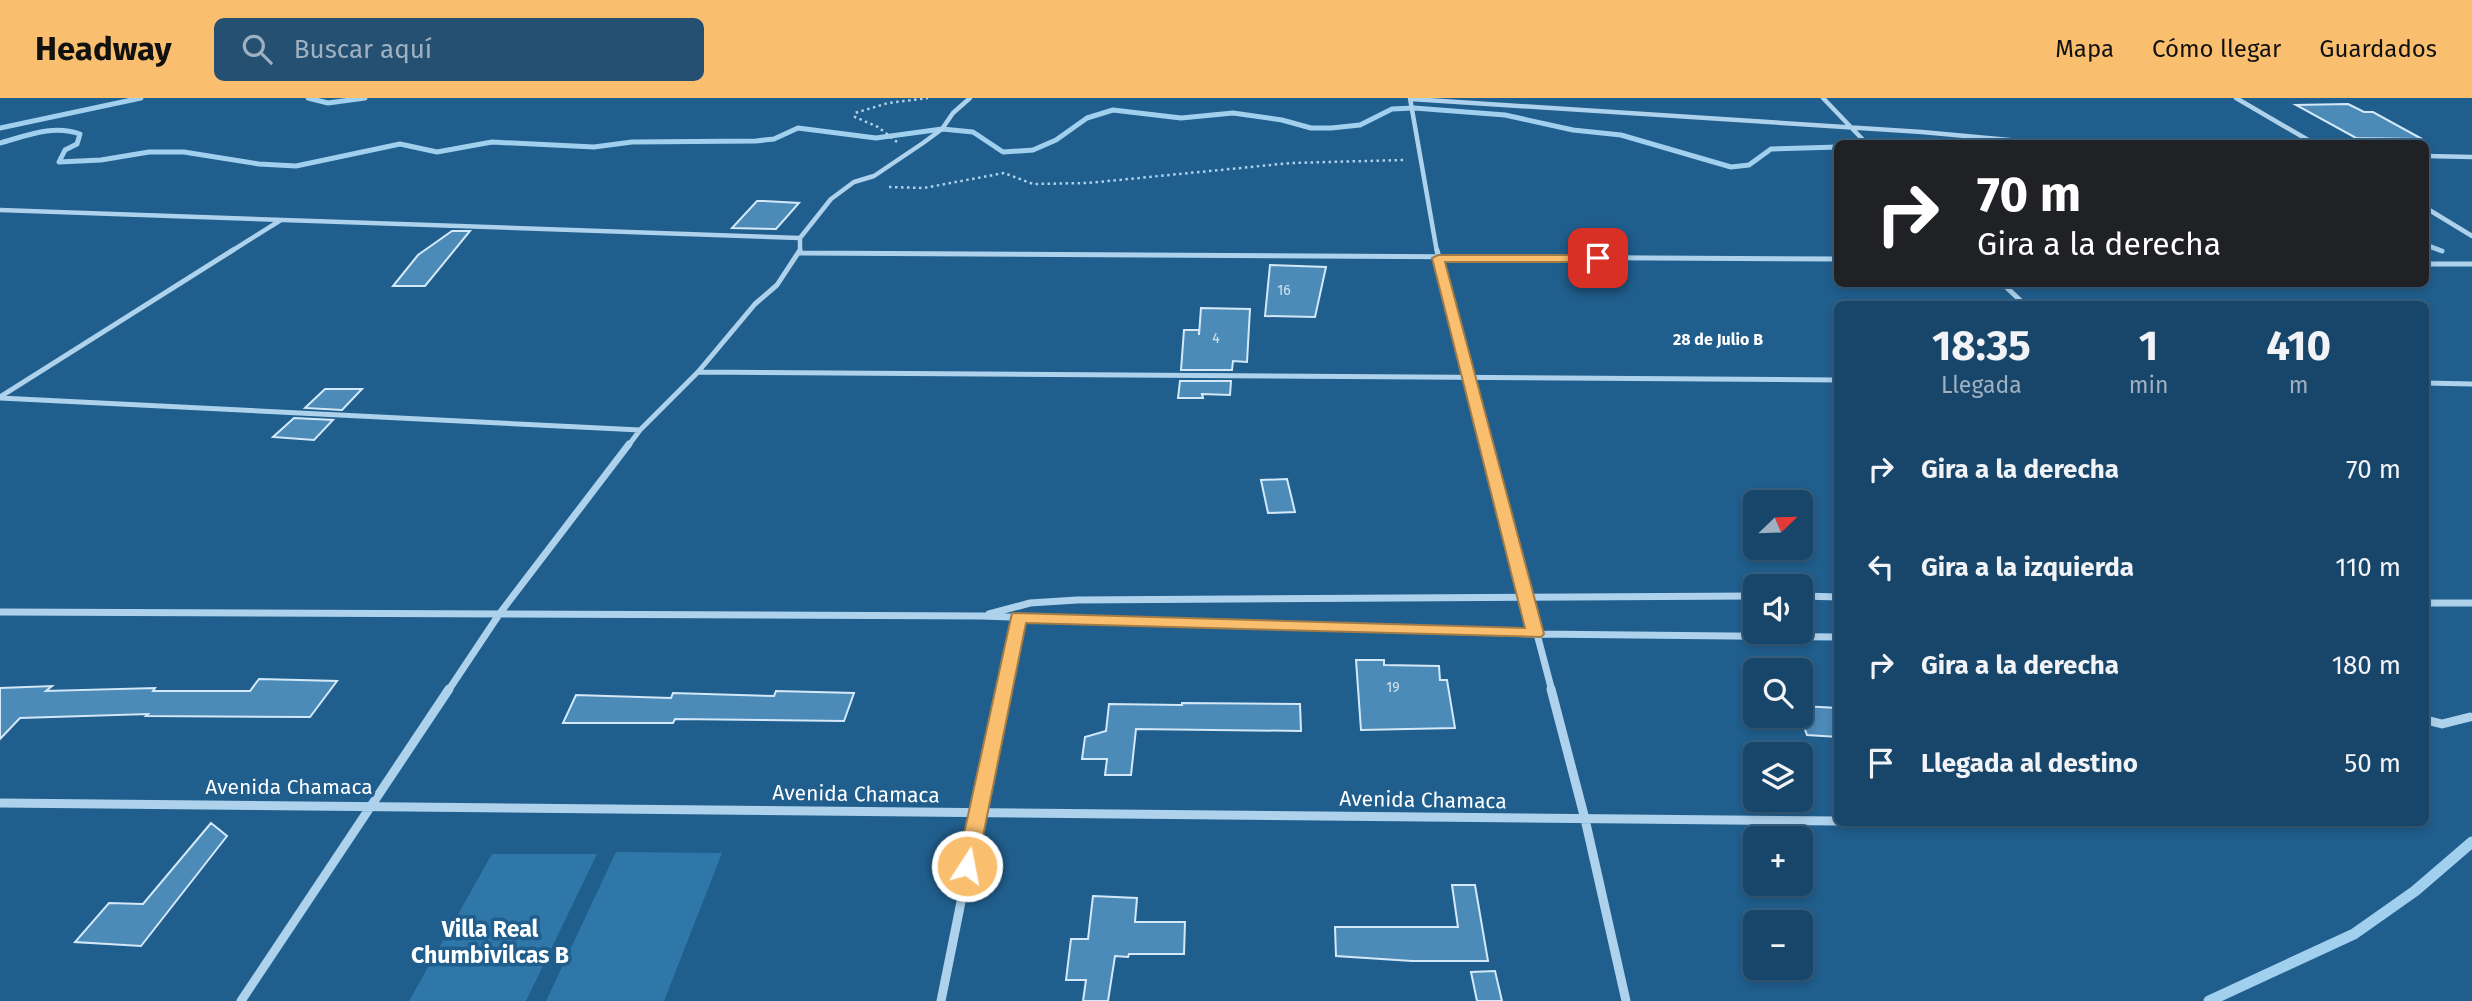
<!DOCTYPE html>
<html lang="es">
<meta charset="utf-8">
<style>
body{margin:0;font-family:"Fira Sans",sans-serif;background:#255072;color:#f1f3f6;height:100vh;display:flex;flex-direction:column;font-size:26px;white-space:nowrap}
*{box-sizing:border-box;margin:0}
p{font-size:23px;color:#9fb1c1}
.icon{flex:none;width:38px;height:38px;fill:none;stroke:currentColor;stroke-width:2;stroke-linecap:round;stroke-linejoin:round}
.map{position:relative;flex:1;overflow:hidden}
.sheet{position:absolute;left:1834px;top:203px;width:595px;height:525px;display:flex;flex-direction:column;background:#18466a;border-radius:10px;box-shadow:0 4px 10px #0003,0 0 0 2px #365e7e}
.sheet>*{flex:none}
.hud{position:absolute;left:1834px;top:42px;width:595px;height:147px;border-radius:10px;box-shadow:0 4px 10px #0003,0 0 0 2px #365e7e;background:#202124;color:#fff;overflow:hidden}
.needle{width:46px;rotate:67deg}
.tools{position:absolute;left:1743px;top:392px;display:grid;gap:14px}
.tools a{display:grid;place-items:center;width:70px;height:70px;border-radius:10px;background:#18466a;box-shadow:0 4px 10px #0003,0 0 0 2px #365e7e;font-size:35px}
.pin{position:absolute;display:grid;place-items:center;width:60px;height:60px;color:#fff;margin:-30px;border-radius:14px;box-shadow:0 4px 10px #0006}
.me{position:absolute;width:77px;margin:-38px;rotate:11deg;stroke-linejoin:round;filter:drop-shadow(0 0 5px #0008)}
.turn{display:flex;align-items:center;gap:24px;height:147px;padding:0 28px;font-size:32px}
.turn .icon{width:91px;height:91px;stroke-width:2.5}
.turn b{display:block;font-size:49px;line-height:60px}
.eta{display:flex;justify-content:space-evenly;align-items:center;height:119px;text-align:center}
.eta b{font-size:42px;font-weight:700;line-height:49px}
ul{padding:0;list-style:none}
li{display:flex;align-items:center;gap:21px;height:98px;padding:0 28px}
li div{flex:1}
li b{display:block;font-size:26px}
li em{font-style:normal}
header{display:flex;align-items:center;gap:42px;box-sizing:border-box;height:98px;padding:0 35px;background:#fabf6e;color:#111}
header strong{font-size:33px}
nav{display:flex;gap:38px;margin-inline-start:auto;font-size:24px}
.search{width:490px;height:63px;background:#255072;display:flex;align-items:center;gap:18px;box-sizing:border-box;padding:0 24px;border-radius:10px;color:#9fb1c1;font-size:26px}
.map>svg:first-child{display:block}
.green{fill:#3077a9}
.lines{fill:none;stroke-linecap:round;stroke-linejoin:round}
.stream-far1{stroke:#a1cfee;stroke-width:5}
.stream{stroke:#a1cfee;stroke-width:11}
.building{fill:#4c8ab7;stroke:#d3e9f9;stroke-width:2}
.path{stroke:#aed2ec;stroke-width:2.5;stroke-dasharray:2.5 3.5;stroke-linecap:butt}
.street-far3{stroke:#aed2ec;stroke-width:4.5}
.street-far2{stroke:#aed2ec;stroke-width:5}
.street-far1{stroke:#aed2ec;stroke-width:7}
.street{stroke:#aed2ec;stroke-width:9}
.route{fill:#fabf6e;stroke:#a27c48;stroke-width:2}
.labels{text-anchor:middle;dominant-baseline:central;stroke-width:7;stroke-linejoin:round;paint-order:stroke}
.number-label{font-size:14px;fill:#d2e2ed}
.far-neighbourhood-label{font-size:16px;font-weight:bold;fill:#fff;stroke:#205e8d}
.near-street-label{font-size:21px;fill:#fff;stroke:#205e8d}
.near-neighbourhood-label{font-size:23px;font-weight:bold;fill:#fff;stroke:#205e8d}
</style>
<header>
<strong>Headway</strong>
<div class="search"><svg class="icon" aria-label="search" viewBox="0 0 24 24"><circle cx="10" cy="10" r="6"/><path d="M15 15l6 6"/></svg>Buscar aquí</div>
<nav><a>Mapa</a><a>Cómo llegar</a><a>Guardados</a></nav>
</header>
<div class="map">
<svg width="2472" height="903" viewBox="0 0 2472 903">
<rect width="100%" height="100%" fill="#205e8d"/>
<path class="green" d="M616,754L722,755L664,903H546Z
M492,756H597L526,903H409Z"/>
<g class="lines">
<path class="stream-far1" d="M308,0L328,5L365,0
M0,30L141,0
M0,45C26,38 53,26 80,36L77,46L65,52L59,64L101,62L149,54H184L259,66L296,68L400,46L437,54L492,44L594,49L632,44L756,43L774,41L798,30L876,40L942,31L973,34L1003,54L1033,52L1056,42L1087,20L1113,12L1181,20L1233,15L1282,22L1311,30H1331L1360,27L1392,11L1414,10L1505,17L1573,32L1621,37L1731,69L1749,67L1771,51L1838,49
M2426,147L2442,153"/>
<path class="stream" d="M2209,903L2354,836L2415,793L2472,744"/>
</g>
<path class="building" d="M2348,6L2364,14H2373L2422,41L2356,40L2296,7Z
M757,103H764L799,105L776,131L732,130Z
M452,133H470L425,188H393L418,157Z
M1270,167L1326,169L1315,219L1265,218Z
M1201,210L1250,211L1247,264L1233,263L1232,272H1181L1184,232H1199V237Z
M1180,283H1231L1230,297L1202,296L1203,300H1178Z
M325,291H362L342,312L305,310Z
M294,320L333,322L314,342L273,339Z
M1287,381L1295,414L1268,415L1261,382Z
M1356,562H1384V567L1439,568L1440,582H1447L1455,630L1361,632Z
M259,581L337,583L310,619L146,618L148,616L20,620L0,641V590L52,588L46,593L155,590L153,593H250Z
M776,593L854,595L844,623L675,621L673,625H563L576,597L671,600L673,595L774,598Z
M1182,605L1300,606L1301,633L1136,631L1131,677H1105L1107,661H1082L1085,639L1106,633L1109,606L1182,607Z
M1801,608L1838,610V639L1807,637L1800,618Z
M211,725L227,738L141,848L75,844L109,805L143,806Z
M1452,787H1475L1488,863H1412L1336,858L1335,829H1458Z
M1093,798L1137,800L1135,824H1185L1184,856H1129L1128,859L1115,858L1108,903H1083L1086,882H1066L1071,841H1088Z
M1495,873L1502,903H1477L1471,874Z"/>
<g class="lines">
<path class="path" d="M897,44L878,29L855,19V15L888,5L928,0
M889,89L924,90L1004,75L1033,86L1088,85L1291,65L1404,62"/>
<path class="street-far3" d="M1410,0L1437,154
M1823,0L1867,46
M2236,0L2315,46
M1411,1L1922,34L2052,46
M2426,58L2472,59
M2426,110L2472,138
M0,112L800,140
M230,154L281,122
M800,154V140L831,101L854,84L874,78L923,45L942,31L953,15L970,0"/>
<path class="street-far2" d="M1437,152L1487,348
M800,155L1838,161
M2426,166H2472
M2003,186L2024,206
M698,274L1838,282
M2426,285L2472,286
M0,299L233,152
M0,300L640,332
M628,348L640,332L698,274L755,206L777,187L800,152"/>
<path class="street-far1" d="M1487,346L1552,593
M1801,498L1838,499
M2426,505H2472
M0,514L982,518L1535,536L1838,539
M989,516L1030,505L1077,502L1755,498
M448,593L500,515L629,346
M1004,593L1019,519"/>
<path class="street" d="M1551,591L1585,721L1626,903
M2426,622L2442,626L2470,619
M0,705L1838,723
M1981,724L2371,725
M241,903L449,591
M941,903L1004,591"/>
</g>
<path class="route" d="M1438,157H1598L1603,160L1598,164H1445L1544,536L1541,539L1026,525L977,768L974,774L967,776L960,774L957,768L1012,515L1525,530L1432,160Z"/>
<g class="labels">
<g class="number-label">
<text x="1284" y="192">16</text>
<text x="1216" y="240">4</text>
<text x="1393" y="589">19</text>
</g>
<g class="far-neighbourhood-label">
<text x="1718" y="241">28 de Julio B</text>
</g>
<g class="near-street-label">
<text x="289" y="689">Avenida Chamaca</text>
<text transform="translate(856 696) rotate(1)">Avenida Chamaca</text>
<text transform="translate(1423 702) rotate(1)">Avenida Chamaca</text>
</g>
<g class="near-neighbourhood-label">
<text x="490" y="831">Villa Real<tspan x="490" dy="26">Chumbivilcas B</tspan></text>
</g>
</g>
</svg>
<div class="tools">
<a><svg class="needle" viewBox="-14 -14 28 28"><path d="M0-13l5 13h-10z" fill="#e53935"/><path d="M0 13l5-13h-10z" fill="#9fb1c1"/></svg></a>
<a><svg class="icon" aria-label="sound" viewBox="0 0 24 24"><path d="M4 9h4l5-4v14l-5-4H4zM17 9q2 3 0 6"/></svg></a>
<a><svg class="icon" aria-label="search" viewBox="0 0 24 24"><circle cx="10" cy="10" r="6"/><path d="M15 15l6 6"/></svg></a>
<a><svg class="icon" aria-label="layers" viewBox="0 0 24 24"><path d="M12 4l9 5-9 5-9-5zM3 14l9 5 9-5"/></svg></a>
<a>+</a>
<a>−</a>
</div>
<div class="pin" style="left:1598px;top:160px;background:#d93025"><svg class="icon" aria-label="arrive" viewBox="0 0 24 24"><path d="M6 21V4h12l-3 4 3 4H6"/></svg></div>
<svg class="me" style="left:967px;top:768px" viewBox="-20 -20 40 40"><circle r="17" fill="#fabf6e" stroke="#fff" stroke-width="3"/><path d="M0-11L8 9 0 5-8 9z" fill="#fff"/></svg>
<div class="hud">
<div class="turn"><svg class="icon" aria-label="right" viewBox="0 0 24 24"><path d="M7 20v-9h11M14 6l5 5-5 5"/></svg><div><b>70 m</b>Gira a la derecha</div></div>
</div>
<section class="sheet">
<div class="eta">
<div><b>18:35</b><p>Llegada</p></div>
<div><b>1</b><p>min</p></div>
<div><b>410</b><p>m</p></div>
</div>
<ul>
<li><svg class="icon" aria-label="right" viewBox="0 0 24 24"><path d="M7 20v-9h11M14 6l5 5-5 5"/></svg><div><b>Gira a la derecha</b></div><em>70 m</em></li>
<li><svg class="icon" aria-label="left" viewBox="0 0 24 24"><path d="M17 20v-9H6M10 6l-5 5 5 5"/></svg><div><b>Gira a la izquierda</b></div><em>110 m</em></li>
<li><svg class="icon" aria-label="right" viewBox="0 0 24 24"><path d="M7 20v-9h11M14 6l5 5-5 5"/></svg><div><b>Gira a la derecha</b></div><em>180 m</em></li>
<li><svg class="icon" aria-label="arrive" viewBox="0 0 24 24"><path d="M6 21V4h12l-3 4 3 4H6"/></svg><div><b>Llegada al destino</b></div><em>50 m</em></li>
</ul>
</section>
</div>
